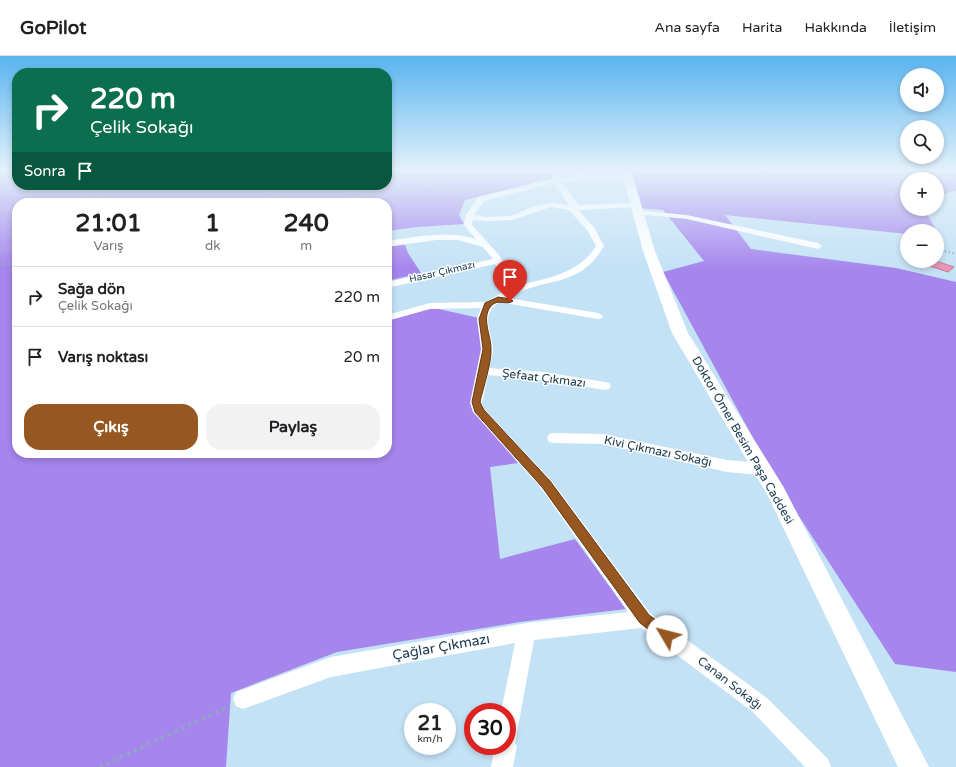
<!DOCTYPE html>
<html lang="tr">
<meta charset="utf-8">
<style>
body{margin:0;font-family:"Varela Round",sans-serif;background:#f2f2f2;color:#202124;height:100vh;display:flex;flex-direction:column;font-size:15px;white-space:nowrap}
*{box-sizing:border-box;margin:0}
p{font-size:13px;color:#757577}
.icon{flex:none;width:22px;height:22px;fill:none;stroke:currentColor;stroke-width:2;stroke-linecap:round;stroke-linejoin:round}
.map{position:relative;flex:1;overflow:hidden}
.drawer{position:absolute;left:12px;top:142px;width:380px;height:260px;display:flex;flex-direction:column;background:#fff;border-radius:16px;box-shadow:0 2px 6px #0003}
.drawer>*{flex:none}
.hud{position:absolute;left:12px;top:12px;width:380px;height:122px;border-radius:16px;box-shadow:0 2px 6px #0003;background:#0b6e4f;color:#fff;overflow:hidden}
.controls{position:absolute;left:900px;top:12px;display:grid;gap:8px}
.controls a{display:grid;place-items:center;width:44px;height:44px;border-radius:50%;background:#fff;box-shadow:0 2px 6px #0003;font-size:20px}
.speed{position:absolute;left:404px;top:647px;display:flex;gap:8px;font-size:20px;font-weight:700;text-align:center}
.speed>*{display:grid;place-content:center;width:52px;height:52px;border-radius:50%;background:#fff;box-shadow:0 2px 6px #0003;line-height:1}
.speed small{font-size:10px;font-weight:400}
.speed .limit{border:6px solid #d22;background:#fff;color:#111}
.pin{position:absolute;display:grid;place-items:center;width:34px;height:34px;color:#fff;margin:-41px -17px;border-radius:50% 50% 50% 0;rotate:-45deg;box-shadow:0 0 4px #0007}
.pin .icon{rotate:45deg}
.me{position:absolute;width:44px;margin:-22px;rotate:307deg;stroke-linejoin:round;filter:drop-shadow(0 0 3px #0008)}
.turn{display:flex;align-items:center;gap:14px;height:84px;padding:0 12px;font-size:18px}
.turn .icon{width:52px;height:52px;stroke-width:2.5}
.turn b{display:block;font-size:28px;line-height:34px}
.then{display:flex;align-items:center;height:38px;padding:0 12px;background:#0003;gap:8px;font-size:15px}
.eta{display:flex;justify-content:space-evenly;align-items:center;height:68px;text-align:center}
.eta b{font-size:24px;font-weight:800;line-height:28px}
.primary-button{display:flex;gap:8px;margin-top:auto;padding:8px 12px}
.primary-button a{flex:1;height:46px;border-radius:16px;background:#975721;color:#fff;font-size:16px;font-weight:800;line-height:46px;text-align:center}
.primary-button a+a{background:#f2f2f2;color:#202124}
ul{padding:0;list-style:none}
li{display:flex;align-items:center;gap:12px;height:60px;padding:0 12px;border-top:1px solid #e0e0e0}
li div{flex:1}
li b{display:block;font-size:15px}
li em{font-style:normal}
header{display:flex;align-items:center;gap:24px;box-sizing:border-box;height:56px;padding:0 20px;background:#fff;border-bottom:1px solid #e0e0e0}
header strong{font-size:19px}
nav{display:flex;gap:22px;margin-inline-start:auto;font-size:14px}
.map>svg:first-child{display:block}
.forest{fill:#a685ed}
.building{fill:#e995b3;stroke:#c87895}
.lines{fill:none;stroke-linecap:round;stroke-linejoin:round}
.path-far2{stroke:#8baabe;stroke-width:1.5;stroke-dasharray:1 2;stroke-linecap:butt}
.path-far1{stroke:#8baabe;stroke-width:2;stroke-dasharray:1.5 2.5;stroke-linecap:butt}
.path{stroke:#8baabe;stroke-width:3.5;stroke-dasharray:3 4.5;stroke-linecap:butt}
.street{fill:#fff;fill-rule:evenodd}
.secondary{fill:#fff;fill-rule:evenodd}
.route{fill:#975721;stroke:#623915}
.labels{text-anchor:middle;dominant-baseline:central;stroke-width:3;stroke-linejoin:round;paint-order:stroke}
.far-street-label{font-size:10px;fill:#17394d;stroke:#fefefe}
.street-label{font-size:12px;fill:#17394d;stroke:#fefefe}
.near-street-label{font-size:14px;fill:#17394d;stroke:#fefefe}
</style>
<header>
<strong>GoPilot</strong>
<nav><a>Ana sayfa</a><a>Harita</a><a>Hakkında</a><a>İletişim</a></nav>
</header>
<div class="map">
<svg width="956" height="711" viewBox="0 0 956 711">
<rect width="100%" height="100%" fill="#c4e2f6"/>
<path class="forest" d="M0,114H17V129H387V114H553V122L465,144L459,159L464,168L417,171L387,175V147H17V397H387V263L430,251L479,262L484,293L471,350L518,407L490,411L500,503L575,483L626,553L520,566L337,596L231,637L226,711H0Z
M629,114H956V135L937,139V123H907V153H924L941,182L937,181V175H907V178L725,159L751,193L896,212L956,226V616L895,608L778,428L663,216L704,205L663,154L637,152Z
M404,186L408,197L421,217L387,225V189Z"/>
<path class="building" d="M921,205H936L954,211L948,216L921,207Z"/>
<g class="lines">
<path class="path-far2" d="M162,129L163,147
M0,133L17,122
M28,147H32
M66,147L92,136L109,147
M246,147L309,132L324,146
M318,147L420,130L479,114
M0,152L9,153L17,150
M902,183L907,184"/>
<path class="path-far1" d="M937,193L956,198
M0,197L17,189
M0,210L17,205"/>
<path class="path" d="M100,711L230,650"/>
<path class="street" d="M553,114H559L560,122L576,121L575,116L579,114L583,116V121C595,120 623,116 632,123L628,125L604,123L561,126L578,148L577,149L636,147L640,149L636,151L578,154L594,171L604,190C579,234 543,220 508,242L598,257L603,260L602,262L598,263L500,246C479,259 492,274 493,293C493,299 490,306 489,312L544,316L605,326L609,327L611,330L609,333L605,334L544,324L488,319L482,347L485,354L551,424L650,557L767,642L828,703L831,711H805L753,656L641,572L534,584L515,687L517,690L513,711H491L495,690H507V656H501L515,587L331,621L243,653L236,650L233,643L236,636L331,601L526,567L628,556L541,432L473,356L470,347L481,293L477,263L481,252L430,253L387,265V259L430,247L486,246L508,233L495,208L387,232V226L493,203L483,191L458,184H436L387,191V185C418,181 445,174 476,183L464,169L465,161L478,141L552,123ZM554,127L569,149L551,147L535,150L511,160L487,161L474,159L484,145ZM551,151L569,154L587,174L596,190C579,218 545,223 516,230L499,199L472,169L473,164L487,165L512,164Z
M635,154L687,159L818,187L822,190L818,193L687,163L638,158H635Z
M554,377L603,378L727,404L762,407L767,409L769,413L767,417L762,419L727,416L603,388L554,387L549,386L547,382L549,378Z"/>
<path class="secondary" d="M621,114H631L655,195L688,277L783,430L929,711H898L768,440L672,277L643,195Z"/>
</g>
<linearGradient id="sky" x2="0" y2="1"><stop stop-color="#59b4ef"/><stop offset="0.54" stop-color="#e4f2fb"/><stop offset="1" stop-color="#e4f2fb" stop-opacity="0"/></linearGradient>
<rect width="956" height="213" fill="url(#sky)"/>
<path class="route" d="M498,241L510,243L513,245C507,250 498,242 491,250C481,262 491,279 491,292C492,305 483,333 480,346L484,354L550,425L649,559L672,576L674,580L672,585L667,587L640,567L542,431L475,356L472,346L483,293L479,263L485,247Z"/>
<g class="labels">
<g class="far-street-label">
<text transform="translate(442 216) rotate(-13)">Hasar Çıkmazı</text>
</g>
<g class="street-label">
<text transform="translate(544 322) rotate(7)">Şefaat Çıkmazı</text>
<text transform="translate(743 384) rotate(60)">Doktor Ömer Besim Paşa Caddesi</text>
<text transform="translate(658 395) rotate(12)">Kivi Çıkmazı Sokağı</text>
<text transform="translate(730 627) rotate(38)">Canan Sokağı</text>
</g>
<g class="near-street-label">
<text transform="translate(441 591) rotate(-10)">Çağlar Çıkmazı</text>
</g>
</g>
</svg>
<div class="controls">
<a><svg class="icon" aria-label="sound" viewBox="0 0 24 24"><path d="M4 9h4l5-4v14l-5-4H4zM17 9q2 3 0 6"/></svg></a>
<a><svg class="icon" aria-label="search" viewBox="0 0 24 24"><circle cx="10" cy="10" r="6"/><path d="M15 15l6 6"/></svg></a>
<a>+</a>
<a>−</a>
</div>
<div class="speed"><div>21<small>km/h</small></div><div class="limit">30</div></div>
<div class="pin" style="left:510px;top:245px;background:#d93025"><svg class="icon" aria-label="arrive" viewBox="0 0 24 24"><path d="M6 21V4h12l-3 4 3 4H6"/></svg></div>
<svg class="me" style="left:667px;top:580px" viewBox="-20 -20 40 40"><circle r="19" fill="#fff"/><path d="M0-13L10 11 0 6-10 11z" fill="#975721"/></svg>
<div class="hud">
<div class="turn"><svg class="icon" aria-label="right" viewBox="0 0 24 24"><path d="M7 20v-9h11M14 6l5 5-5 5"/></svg><div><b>220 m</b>Çelik Sokağı</div></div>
<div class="then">Sonra<svg class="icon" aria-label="arrive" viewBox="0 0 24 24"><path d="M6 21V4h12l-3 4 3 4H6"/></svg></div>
</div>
<section class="drawer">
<div class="eta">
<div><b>21:01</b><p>Varış</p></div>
<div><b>1</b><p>dk</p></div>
<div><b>240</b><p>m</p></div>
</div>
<ul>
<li><svg class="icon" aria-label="right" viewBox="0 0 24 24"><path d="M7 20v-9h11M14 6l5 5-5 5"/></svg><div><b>Sağa dön</b><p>Çelik Sokağı</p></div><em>220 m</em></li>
<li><svg class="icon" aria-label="arrive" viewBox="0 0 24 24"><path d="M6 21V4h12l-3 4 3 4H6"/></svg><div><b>Varış noktası</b></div><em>20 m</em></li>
</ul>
<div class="primary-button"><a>Çıkış</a><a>Paylaş</a></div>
</section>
</div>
